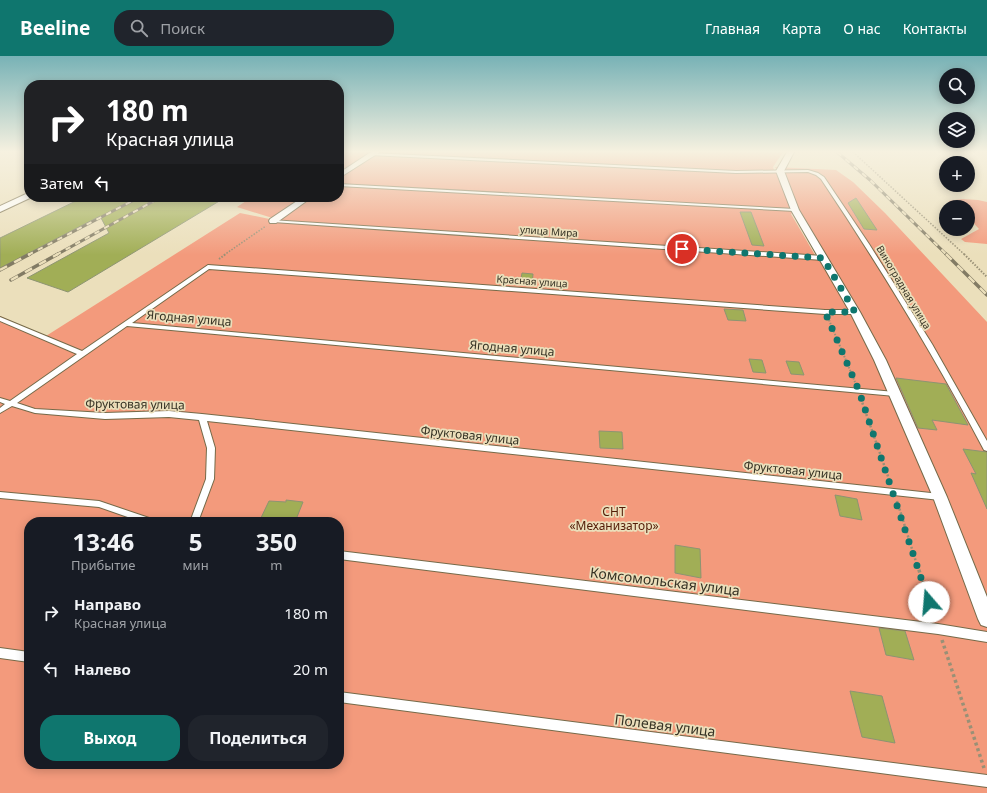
<!DOCTYPE html>
<html lang="ru">
<meta charset="utf-8">
<style>
body{margin:0;font-family:"Noto Sans",sans-serif;background:#20242c;color:#f1f3f6;height:100vh;display:flex;flex-direction:column;font-size:15px;white-space:nowrap}
*{box-sizing:border-box;margin:0}
p{font-size:13px;color:#9ea1a6}
.icon{flex:none;width:22px;height:22px;fill:none;stroke:currentColor;stroke-width:2;stroke-linecap:round;stroke-linejoin:round}
.map{position:relative;flex:1;overflow:hidden}
.side{position:absolute;left:24px;top:461px;width:320px;height:252px;display:flex;flex-direction:column;background:#171b24;border-radius:16px;box-shadow:0 2px 10px #0003}
.side>*{flex:none}
.guide{position:absolute;left:24px;top:24px;width:320px;height:122px;border-radius:16px;box-shadow:0 2px 10px #0003;background:#202124;color:#fff;overflow:hidden}
.tools{position:absolute;left:939px;top:12px;display:grid;gap:8px}
.tools a{display:grid;place-items:center;width:36px;height:36px;border-radius:50%;background:#171b24;box-shadow:0 2px 10px #0003;font-size:20px}
.pin{position:absolute;display:grid;place-items:center;width:34px;height:34px;color:#fff;margin:-17px;border:2px solid #fff;border-radius:50%;box-shadow:0 1px 4px #0007}
.me{position:absolute;width:44px;margin:-22px;rotate:342deg;stroke-linejoin:round;filter:drop-shadow(0 0 3px #0008)}
.turn{display:flex;align-items:center;gap:14px;height:84px;padding:0 16px;font-size:18px}
.turn .icon{width:52px;height:52px;stroke-width:2.5}
.turn b{display:block;font-size:28px;line-height:34px}
.then{display:flex;align-items:center;height:38px;padding:0 16px;background:#0003;gap:8px;font-size:15px}
.eta{display:flex;justify-content:space-evenly;align-items:center;height:68px;text-align:center}
.eta b{font-size:24px;font-weight:700;line-height:28px}
.button{display:flex;gap:8px;margin-top:auto;padding:8px 16px}
.button a{flex:1;height:46px;border-radius:16px;background:#0f766e;color:#fff;font-size:16px;font-weight:700;line-height:46px;text-align:center}
.button a+a{background:#20242c;color:#f1f3f6}
ul{padding:0;list-style:none}
li{display:flex;align-items:center;gap:12px;height:56px;padding:0 16px}
li div{flex:1}
li b{display:block;font-size:15px}
li em{font-style:normal}
header{display:flex;align-items:center;gap:24px;box-sizing:border-box;height:56px;padding:0 20px;background:#0f766e;color:#fff}
header strong{font-size:19px}
nav{display:flex;gap:22px;margin-inline-start:auto;font-size:14px}
.search{width:280px;height:36px;background:#20242c;display:flex;align-items:center;gap:10px;box-sizing:border-box;padding:0 14px;border-radius:16px;color:#9ea1a6;font-size:15px}
.map>svg:first-child{display:block}
.green{fill:#f39a7c;fill-rule:evenodd}
.building{fill:#a1ae56;stroke:#8d9472}
.lines{fill:none;stroke-linecap:round;stroke-linejoin:round}
.service-casing{stroke:#756a49;stroke-width:2}
.minor-casing{stroke:#756a49;stroke-width:2}
.path-far3{stroke:#999076;stroke-width:1.5;stroke-dasharray:1.5 1.5;stroke-linecap:butt}
.path-far2{stroke:#999076;stroke-width:2;stroke-dasharray:1.5 1.5;stroke-linecap:butt}
.path-far1{stroke:#999076;stroke-width:2.5;stroke-dasharray:2 2;stroke-linecap:butt}
.path{stroke:#999076;stroke-width:3.5;stroke-dasharray:3 3;stroke-linecap:butt}
.service{fill:#fff;fill-rule:evenodd}
.minor{fill:#fff;fill-rule:evenodd}
.rail-far1-casing{stroke:#827b64;stroke-width:3}
.rail-casing{stroke:#827b64;stroke-width:3.5}
.rail-far1{stroke:#ebdfbb;stroke-width:2;stroke-dasharray:5.5;stroke-linecap:butt}
.rail{stroke:#ebdfbb;stroke-width:2.5;stroke-dasharray:8;stroke-linecap:butt}
.route{stroke:#0f766e;stroke-width:7;stroke-dasharray:0 12.6}
.labels{text-anchor:middle;dominant-baseline:central;stroke-width:3.5;stroke-linejoin:round;paint-order:stroke}
.far-street-label{font-size:10px;fill:#363224;stroke:#ebdfbb}
.street-label{font-size:12px;fill:#363224;stroke:#ebdfbb}
.park-label{font-size:12px;fill:#531c07;stroke:#ebdfbb}
.near-street-label{font-size:14px;fill:#363224;stroke:#ebdfbb}
</style>
<header>
<strong>Beeline</strong>
<div class="search"><svg class="icon" aria-label="search" viewBox="0 0 24 24"><circle cx="10" cy="10" r="6"/><path d="M15 15l6 6"/></svg>Поиск</div>
<nav><a>Главная</a><a>Карта</a><a>О нас</a><a>Контакты</a></nav>
</header>
<div class="map">
<svg width="987" height="737" viewBox="0 0 987 737">
<rect width="100%" height="100%" fill="#ebdfbb"/>
<path class="green" d="M339,96H783L773,111L774,114L777,115L775,111L836,114L853,126L885,157L987,266V737H0V260L46,280L240,157L279,165L818,200L795,154L791,158L815,199L279,164L237,151L252,141H339ZM29,466H339V708H29Z
M962,143L978,144L987,146V188L965,186L961,183L979,173L968,161V151H956L948,145Z"/>
<path class="building" d="M84,141H226L68,236L27,222L109,177L100,160L0,212V182Z
M856,142L877,174L864,173L848,147Z
M740,156H751L764,190L752,189Z
M522,217L533,218L532,229L520,228Z
M724,253L743,254L746,265L728,264Z
M749,303L762,304L766,317L753,316Z
M786,305L799,306L804,319L791,318Z
M896,322L946,328L968,369L932,364L937,374L918,372Z
M599,375L622,376L623,393L600,392Z
M963,393L987,396V453L971,417L976,418Z
M835,439L857,443L862,464L840,460Z
M286,444L303,446L295,466H259L269,445L286,446Z
M675,489L700,493L701,522L675,517Z
M879,572L905,575L914,604L886,599Z
M850,635L882,640L895,687L862,681Z"/>
<g class="lines">
<defs>
<path id="service" d="M371,97L736,115L808,114L818,117L824,121L869,188L932,288L987,385V395L984,394C935,301 880,211 821,123L816,119L808,116L736,117L370,99V97Z
M339,128L795,153L797,154L795,155L339,130Z
M271,164L823,200L826,202L823,204L273,166H271Z
M208,209L825,254H855L858,256L855,258H825L209,213L132,267L895,336L898,338L895,340L127,270L17,347L35,353L105,357L169,355L202,358L940,438L943,439L944,441L943,443L940,444L207,365L215,392L214,423L198,466H190L206,423L207,392L199,364L169,361L105,363L35,357L12,350L0,357V352L5,348L0,346V342L10,345L77,298L0,265V261L82,295Z
M0,436L99,445L155,464L156,466H142L99,451L0,442Z
M339,495L938,568L987,576V586L938,578L339,503Z
M0,592L29,596V606L0,602Z
M339,636L987,719V731L339,646Z"/>
<path id="minor" d="M371,96H380L339,122V117Z
M787,96H794L784,115L799,154L860,256L886,304L947,441L987,541V571L981,569L978,563L933,441L874,304L850,256L791,154L776,115Z
M26,138H29V141H32L0,156V150Z
M303,141H312L276,167H270L269,165L270,163Z"/>
</defs>
<use href="#service" class="service-casing"/>
<use href="#minor" class="minor-casing"/>
<path class="path-far3" d="M853,96L965,199
M224,199L266,170"/>
<path class="path-far2" d="M964,198L987,221
M219,203L226,198
M829,264L855,326"/>
<path class="path-far1" d="M861,343L890,426
M897,445L917,509"/>
<path class="path" d="M917,508L934,561
M942,584L984,712"/>
<use href="#service" class="service"/>
<use href="#minor" class="minor"/>
<defs>
<path id="rail-far1" d="M837,96L870,124L947,199
M28,199L140,141
M56,199L161,141"/>
<path id="rail" d="M946,198L987,239
M0,214L30,198
M11,224L58,198"/>
</defs>
<use href="#rail-far1" class="rail-far1-casing"/>
<use href="#rail" class="rail-casing"/>
<use href="#rail-far1" class="rail-far1"/>
<use href="#rail" class="rail"/>
</g>
<linearGradient id="sky" x2="0" y2="1"><stop stop-color="#78b2b6"/><stop offset="0.48" stop-color="#f6f1e0"/><stop offset="1" stop-color="#f6f1e0" stop-opacity="0"/></linearGradient>
<rect width="987" height="199" fill="url(#sky)"/>
<g class="lines">
<path class="route" d="M682,193L823,202L855,256H825L859,335L929,546"/>
</g>
<g class="labels">
<g class="far-street-label">
<text transform="translate(549 175) rotate(4)">улица Мира</text>
<text transform="translate(532 225) rotate(4)">Красная улица</text>
<text transform="translate(904 231) rotate(59)">Виноградная улица</text>
</g>
<g class="street-label">
<text transform="translate(189 262) rotate(5)">Ягодная улица</text>
<text transform="translate(512 292) rotate(5)">Ягодная улица</text>
<text transform="translate(135 348) rotate(1)">Фруктовая улица</text>
<text transform="translate(470 379) rotate(6)">Фруктовая улица</text>
<text transform="translate(793 414) rotate(6)">Фруктовая улица</text>
</g>
<g class="park-label">
<text x="614" y="455">СНТ<tspan x="614" dy="14">«Механизатор»</tspan></text>
</g>
<g class="near-street-label">
<text transform="translate(665 525) rotate(7)">Комсомольская улица</text>
<text transform="translate(665 669) rotate(7)">Полевая улица</text>
</g>
</g>
</svg>
<div class="tools">
<a><svg class="icon" aria-label="search" viewBox="0 0 24 24"><circle cx="10" cy="10" r="6"/><path d="M15 15l6 6"/></svg></a>
<a><svg class="icon" aria-label="layers" viewBox="0 0 24 24"><path d="M12 4l9 5-9 5-9-5zM3 14l9 5 9-5"/></svg></a>
<a>+</a>
<a>−</a>
</div>
<div class="pin" style="left:682px;top:193px;background:#d93025"><svg class="icon" aria-label="arrive" viewBox="0 0 24 24"><path d="M6 21V4h12l-3 4 3 4H6"/></svg></div>
<svg class="me" style="left:929px;top:546px" viewBox="-20 -20 40 40"><circle r="19" fill="#fff"/><path d="M0-13L10 11 0 6-10 11z" fill="#0f766e"/></svg>
<div class="guide">
<div class="turn"><svg class="icon" aria-label="right" viewBox="0 0 24 24"><path d="M7 20v-9h11M14 6l5 5-5 5"/></svg><div><b>180 m</b>Красная улица</div></div>
<div class="then">Затем<svg class="icon" aria-label="left" viewBox="0 0 24 24"><path d="M17 20v-9H6M10 6l-5 5 5 5"/></svg></div>
</div>
<section class="side">
<div class="eta">
<div><b>13:46</b><p>Прибытие</p></div>
<div><b>5</b><p>мин</p></div>
<div><b>350</b><p>m</p></div>
</div>
<ul>
<li><svg class="icon" aria-label="right" viewBox="0 0 24 24"><path d="M7 20v-9h11M14 6l5 5-5 5"/></svg><div><b>Направо</b><p>Красная улица</p></div><em>180 m</em></li>
<li><svg class="icon" aria-label="left" viewBox="0 0 24 24"><path d="M17 20v-9H6M10 6l-5 5 5 5"/></svg><div><b>Налево</b></div><em>20 m</em></li>
</ul>
<div class="button"><a>Выход</a><a>Поделиться</a></div>
</section>
</div>
